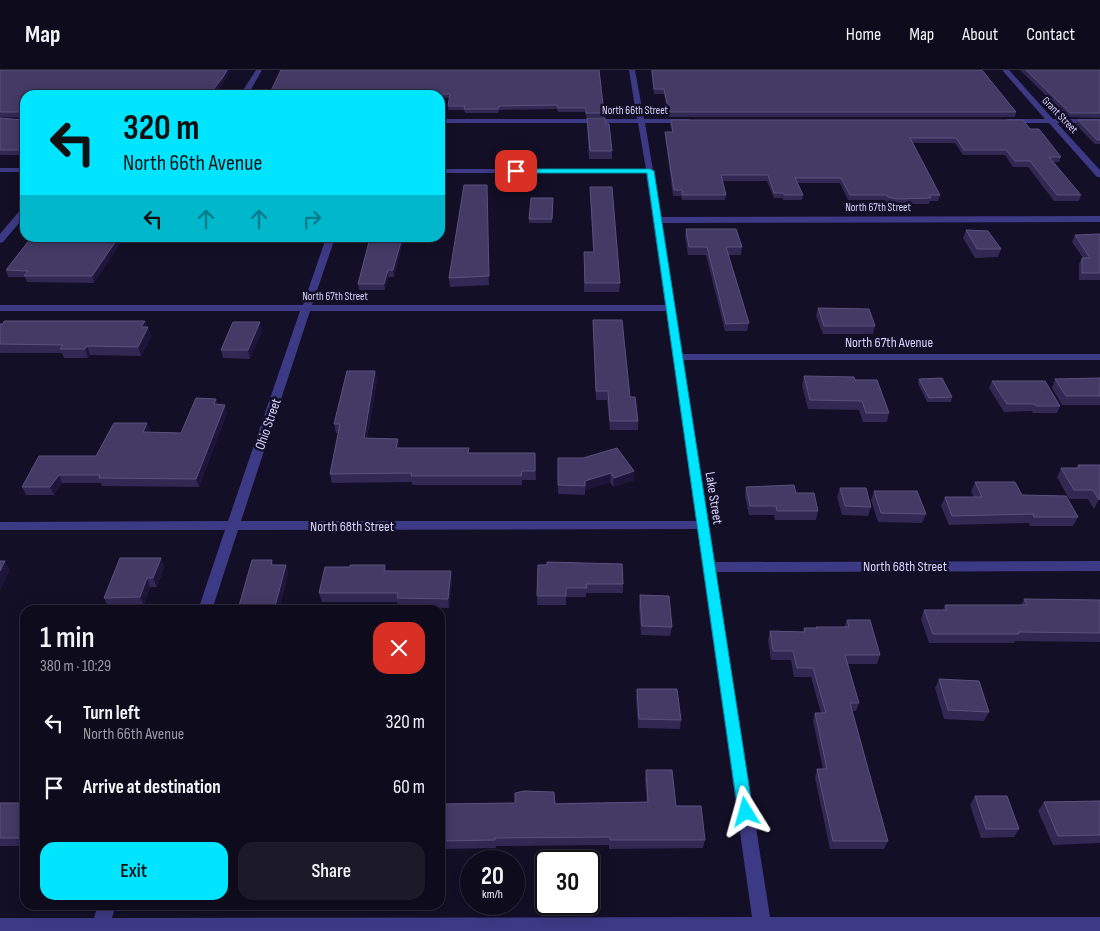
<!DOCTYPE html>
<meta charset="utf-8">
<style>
body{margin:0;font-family:"Sofia Sans Condensed",sans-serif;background:#1c1929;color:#f1f3f6;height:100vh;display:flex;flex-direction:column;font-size:19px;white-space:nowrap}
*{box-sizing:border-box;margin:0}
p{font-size:16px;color:#9b9ba3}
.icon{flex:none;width:28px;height:28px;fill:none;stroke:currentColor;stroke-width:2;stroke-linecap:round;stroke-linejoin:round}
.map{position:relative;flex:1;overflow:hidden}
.sheet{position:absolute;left:20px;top:535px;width:425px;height:305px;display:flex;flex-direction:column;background:#0e0b1c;border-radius:15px;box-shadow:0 2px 12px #0003,0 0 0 1px #2e2b3b}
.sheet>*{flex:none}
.banner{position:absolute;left:20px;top:20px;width:425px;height:152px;border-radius:15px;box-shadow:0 2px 12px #0003,0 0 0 1px #2e2b3b;background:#00e5ff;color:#111;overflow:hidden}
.speed{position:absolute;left:460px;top:780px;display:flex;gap:10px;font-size:25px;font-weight:700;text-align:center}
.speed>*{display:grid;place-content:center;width:65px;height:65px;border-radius:50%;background:#0e0b1c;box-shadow:0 2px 12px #0003,0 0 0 1px #2e2b3b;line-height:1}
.speed small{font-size:12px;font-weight:400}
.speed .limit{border:2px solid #111;border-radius:8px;background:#fff;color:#111}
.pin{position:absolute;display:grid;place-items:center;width:42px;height:42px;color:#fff;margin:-21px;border-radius:10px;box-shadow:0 2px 8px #0006}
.me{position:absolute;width:55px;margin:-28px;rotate:352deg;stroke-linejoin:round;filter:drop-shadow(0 0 4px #0008)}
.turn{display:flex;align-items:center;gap:18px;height:105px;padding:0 20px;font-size:22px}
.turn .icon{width:65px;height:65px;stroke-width:2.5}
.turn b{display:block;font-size:35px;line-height:42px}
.lanes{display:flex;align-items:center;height:48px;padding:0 20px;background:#0003;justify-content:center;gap:25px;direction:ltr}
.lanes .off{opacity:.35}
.round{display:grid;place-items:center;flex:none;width:52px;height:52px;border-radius:15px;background:#1c1929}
.headline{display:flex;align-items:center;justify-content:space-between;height:85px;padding:0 20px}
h1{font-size:30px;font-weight:600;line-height:38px}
.button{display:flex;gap:10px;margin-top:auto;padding:10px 20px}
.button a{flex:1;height:58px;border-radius:15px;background:#00e5ff;color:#111;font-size:20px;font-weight:600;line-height:58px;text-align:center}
.button a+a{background:#1c1929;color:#f1f3f6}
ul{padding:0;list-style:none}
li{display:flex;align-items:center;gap:15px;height:65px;padding:0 20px}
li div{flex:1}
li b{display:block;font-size:19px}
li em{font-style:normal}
header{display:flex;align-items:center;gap:30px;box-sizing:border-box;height:70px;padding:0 25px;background:#0e0b1c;border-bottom:1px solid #2e2b3b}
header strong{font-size:24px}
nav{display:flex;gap:28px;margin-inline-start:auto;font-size:18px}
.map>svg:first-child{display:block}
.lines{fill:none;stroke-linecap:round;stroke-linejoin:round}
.minor{fill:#3d3a85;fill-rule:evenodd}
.wall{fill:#312854}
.shaded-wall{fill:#1d163a}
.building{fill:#433a66;stroke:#5a527e}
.route{fill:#00e5ff;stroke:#0095a6}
.labels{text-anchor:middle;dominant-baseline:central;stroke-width:5;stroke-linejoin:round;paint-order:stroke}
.far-street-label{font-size:11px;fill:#d9d4ff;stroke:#130f26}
.street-label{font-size:14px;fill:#d9d4ff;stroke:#130f26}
</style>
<header>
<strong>Map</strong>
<nav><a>Home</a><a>Map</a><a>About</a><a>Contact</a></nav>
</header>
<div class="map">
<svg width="1100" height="861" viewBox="0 0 1100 861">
<rect width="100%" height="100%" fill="#130f26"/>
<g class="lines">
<path class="minor" d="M256,0H262L248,25H240Z
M629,0H635L644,49H688L692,51L688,53H645L661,147L1100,146V152L662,153L682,284H1100V290H683L715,492L1100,491V501L716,502L770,847H1100V861H0V848H94L98,835H116L112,848L752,847L697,459L238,460L212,540H198L225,460H0V452L228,451L300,241H0V235H303L326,168H335L312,235H665L646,103H440V99H646L638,53H440V49H637ZM310,241H666L696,451H241Z
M1002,0H1009L1053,49H1100V53H1057L1100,100V107H1097L1049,53H1005L1004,51L1008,49H1045Z
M0,98H25V102H0Z
M25,137V146L3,172L0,173V164L22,138Z"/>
</g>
<path class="wall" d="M0,0L224,12L214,25H25V85H0V48L23,50V48L0,47Z
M599,0L604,47H586L585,42H558L557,39L499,40L498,43H465L464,40H448L449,28H440V25H269Z
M651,0H982L1016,42L1015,47H669L664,24H654Z
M1020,0H1100V48L1068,47Z
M587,48L612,81V89H589L587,55Z
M671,50L1030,59L1061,87L1059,92H1053L1081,125L1079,131H1054L1028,97H1013L1005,85H963L955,73H913L940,125L938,131H930L929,134H895L887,133L885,130H848L840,113H798L803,125L802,130H783L782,128H774L767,111H722L726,125L725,130H682L681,126H673L665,67V62H672L670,55Z
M1078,50H1100V74H1095L1076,55Z
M487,115L489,215L450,217L449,208Z
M590,117L620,213L619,222H584V182H593Z
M553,128L552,153H529V149Z
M686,159L742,177L741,185H728L749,253L747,261H725L706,185H688L685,166Z
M966,160L1001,179L998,187L975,188L963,168Z
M1100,164V210H1079V194L1082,188H1083L1072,172L1075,165Z
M31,168H124L94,213L27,212L25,207H8L6,200Z
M403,171L394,207H388L385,220H359L358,214Z
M818,238L875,256L873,264H823L816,246Z
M593,250L630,327L638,351V360H610L607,330H596Z
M145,251L151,266L141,286L90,285L88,288H64L62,283H0V254Z
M262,261L250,289L223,288L221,280Z
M375,301L377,310L367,368L398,369L399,378L469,383H535L536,410H522V415H412V412L332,413L330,404L338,363H336L334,354Z
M804,306L855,310L889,343L887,352H863L859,340L808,339L802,315Z
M1100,308V335H1062L1052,318L1055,309Z
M919,309L952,327L951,332H927L918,313Z
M992,311L1060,336L1057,343H1033L1032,341L1004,342L989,318Z
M216,329L218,335L227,343L199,417L102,416L101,413H62L54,425H26L22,417L96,386L147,353L150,361L149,362L181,363Z
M558,388L634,401V410L613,417L610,412L585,420V425L558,424Z
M1078,395H1100V429H1099L1094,439L1088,429H1069L1057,407L1061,398H1076Z
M975,412L1022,425L1078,447L1073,456H1030L1029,453L949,455L941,436L945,427H974L971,422Z
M746,417L796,423L818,441L816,450H775L774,445H749L745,426Z
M840,418L871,437L868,446L842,445L837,427Z
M874,421L926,444L922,453L878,452L871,430Z
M161,488L164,497L157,517H150L144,536L108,537L104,528Z
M272,490L273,495H286L288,504L279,540H240L239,536Z
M385,495L386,501L452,510L449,538L398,537L397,532H322L319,523Z
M538,495L623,514V523H586V527H566V535H537Z
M640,525L672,557L670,566L641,565L639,535Z
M1024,529L1100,530V572L1015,571L1014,573H929L921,549L924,540H943L945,535H1021Z
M847,550L880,585L877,594H847L859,633L856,641H852L888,771L884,779H830L815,708L817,699H823L813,651L815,643H821L811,607H794L791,590H771L768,570L770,561L803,562L804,558H816V557H844Z
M939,609L989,642L984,651L944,649L935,618Z
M637,619L681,650L680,659L638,658L636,628Z
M646,700L705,770L703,778L609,779V775L496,776V778L444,779L443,777H440V734L647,732L645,709Z
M975,726L1019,759L1014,767L981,768L970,735Z
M1100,731V773L1053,775L1038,741L1044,732Z
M0,733H25V776H0Z"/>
<path class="shaded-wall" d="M227,0H231L224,12L214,25H209Z
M118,168H124L94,213L92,206Z
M402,168H403V171L394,207L393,200Z
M388,200V207L385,220L384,214Z
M145,251L151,266L141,286L138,277L141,257Z
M260,252L262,261L250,289L248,280Z
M87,276L90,285L88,288L85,279Z
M375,301L377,310L365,377L364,368Z
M216,329L219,337L214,334Z
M225,335L227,343L199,417L196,409Z
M147,353L150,361L146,370L143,362Z
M398,369L399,378L397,387L396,378Z
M634,401V410L613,417L614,408Z
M611,403L610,412L585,420V411Z
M59,405L62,413L54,425L50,417Z
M161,488L164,497L157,517L153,508Z
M5,491L10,500L0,521V501Z
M286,495L288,504L279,540H274Z
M451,501L452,510L449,538L448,529Z
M147,508L150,517L144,536L140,527Z"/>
<path class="building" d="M0,0H227L223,7L209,25H25V80H0V48L23,50L24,42H0Z
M281,0H599L604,43H586V38H558L557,35L499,36L498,39H464L465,36H448L450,24L269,25Z
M652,0H982L1016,42H669L664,19H654Z
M1026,0H1100V43H1070Z
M587,48H605L606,54H609L612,81H590Z
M671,50H1023L1030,59H1039L1061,87H1049L1081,125H1057L1030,91H1015L1006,80H964L956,68H910L940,125H929L931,128L897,129L888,127L886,125H850L841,108H795L803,125H784L783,123H774L768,105H721L726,125H682V120H674L665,62H673Z
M1078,50H1100V70H1097Z
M464,115H487L489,206L449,208Z
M590,117H612L620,213H585L584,182H594Z
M531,128H553L552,149H529Z
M686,159H736L742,177H726L749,253L726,254L707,177H689Z
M966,160L988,161L1001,179H977Z
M1100,164V203H1082V188H1090L1075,165Z
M31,168H118L92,206H24L28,201L6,200Z
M370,168H402L393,200H388L384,214H358Z
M818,238L869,239L875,256H824Z
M593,250H622L630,327H635L638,351H610L608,321H596Z
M4,251H145L141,257H148L138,277L87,276L85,279H60L63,275L0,274V254H3Z
M233,252H260L248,280H221Z
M347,301H375L364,368L398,369L396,378H469L468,383H535V401H522L521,406H411L412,403L330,404L340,354H334Z
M804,306L854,307L855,310H877L889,343H866L862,331L810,330Z
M942,308L952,327L929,328L919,309Z
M1100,308V326H1066L1055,309Z
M992,311H1045L1060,336H1036L1034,334H1007Z
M196,328L216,329L214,334L225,335L196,409L99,408L100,405H59L50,417H22L39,386H96L114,353H147L143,362L181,363Z
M617,378L634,401L614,408L611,403L585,411V416L558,415V388H583Z
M1078,395H1100V421L1099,430L1093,420H1074L1061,398H1080Z
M975,412H1015L1022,425L1066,426L1078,447H1034L1033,444L952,446L945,427H982Z
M794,415L796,423H814L818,441H777L776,436H750L746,417Z
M840,418H866L871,437L845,436Z
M874,421H917L926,444L881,443Z
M120,488H161L153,508H147L140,527L104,528Z
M252,490H272L271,495H286L274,540H256L257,535L239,536Z
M0,491H5L0,501Z
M547,492L622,494L623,514H586L587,518H566V526H537L538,495H547Z
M350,495H385L384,501H451L448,529L397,528L398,523H319L325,497H350Z
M640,525L669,526L672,557L642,556Z
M1024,529L1100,530V563L1018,562L1019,564H933L924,540H947L945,535H1027Z
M847,550H870L880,585H845L859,633H850L888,771H833L817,699H827L815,643H826L813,598H797L793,581H773L770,561L805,562L804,558H817L816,557H849Z
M939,609L979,611L989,642L948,640Z
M637,619H677L681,650L639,649Z
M646,700H672L676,736H701L705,770H610V767L495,768V770L442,771V768H440V734L515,733V723L524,721L554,722L555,734L648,732Z
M975,726H1007L1019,759H986Z
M1100,731V765L1058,766L1044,732Z
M0,733H25V768H0Z"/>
<path class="route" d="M514,99H650L654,101L753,742L751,747L746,749L740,747L738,742L647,103H514Z"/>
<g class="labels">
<g class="far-street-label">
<text x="635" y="40">North 66th Street</text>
<text transform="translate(1060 45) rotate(46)">Grant Street</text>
<text x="878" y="137">North 67th Street</text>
<text x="335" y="226">North 67th Street</text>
</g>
<g class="street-label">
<text x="889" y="272">North 67th Avenue</text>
<text transform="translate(268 354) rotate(-71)">Ohio Street</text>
<text transform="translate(714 428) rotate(81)">Lake Street</text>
<text x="352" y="456">North 68th Street</text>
<text x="905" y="496">North 68th Street</text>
</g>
</g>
</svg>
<div class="speed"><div>20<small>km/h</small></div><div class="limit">30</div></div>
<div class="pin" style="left:516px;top:101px;background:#d93025"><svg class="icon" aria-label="arrive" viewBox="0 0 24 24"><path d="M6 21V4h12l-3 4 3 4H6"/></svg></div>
<svg class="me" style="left:746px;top:742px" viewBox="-20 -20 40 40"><path d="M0-17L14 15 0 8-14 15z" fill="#00e5ff" stroke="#fff" stroke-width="4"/></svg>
<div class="banner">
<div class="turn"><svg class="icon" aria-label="left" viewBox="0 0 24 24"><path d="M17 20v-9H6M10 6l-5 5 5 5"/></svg><div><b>320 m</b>North 66th Avenue</div></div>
<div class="lanes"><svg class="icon" aria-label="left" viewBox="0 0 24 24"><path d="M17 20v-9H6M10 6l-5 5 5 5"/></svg><svg class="icon off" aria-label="ahead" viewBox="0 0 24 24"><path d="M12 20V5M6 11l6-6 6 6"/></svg><svg class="icon off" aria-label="ahead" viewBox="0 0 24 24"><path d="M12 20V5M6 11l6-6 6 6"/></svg><svg class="icon off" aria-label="right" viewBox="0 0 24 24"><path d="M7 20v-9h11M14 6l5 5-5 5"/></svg></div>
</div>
<section class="sheet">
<div class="headline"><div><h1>1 min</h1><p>380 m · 10:29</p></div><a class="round" style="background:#d93025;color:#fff"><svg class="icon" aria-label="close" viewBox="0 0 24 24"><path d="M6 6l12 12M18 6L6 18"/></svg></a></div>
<ul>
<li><svg class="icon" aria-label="left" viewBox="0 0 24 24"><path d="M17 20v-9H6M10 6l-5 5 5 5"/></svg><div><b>Turn left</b><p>North 66th Avenue</p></div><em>320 m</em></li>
<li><svg class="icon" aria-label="arrive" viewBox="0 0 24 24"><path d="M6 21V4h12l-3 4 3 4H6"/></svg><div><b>Arrive at destination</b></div><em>60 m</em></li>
</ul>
<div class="button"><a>Exit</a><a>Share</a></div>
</section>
</div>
